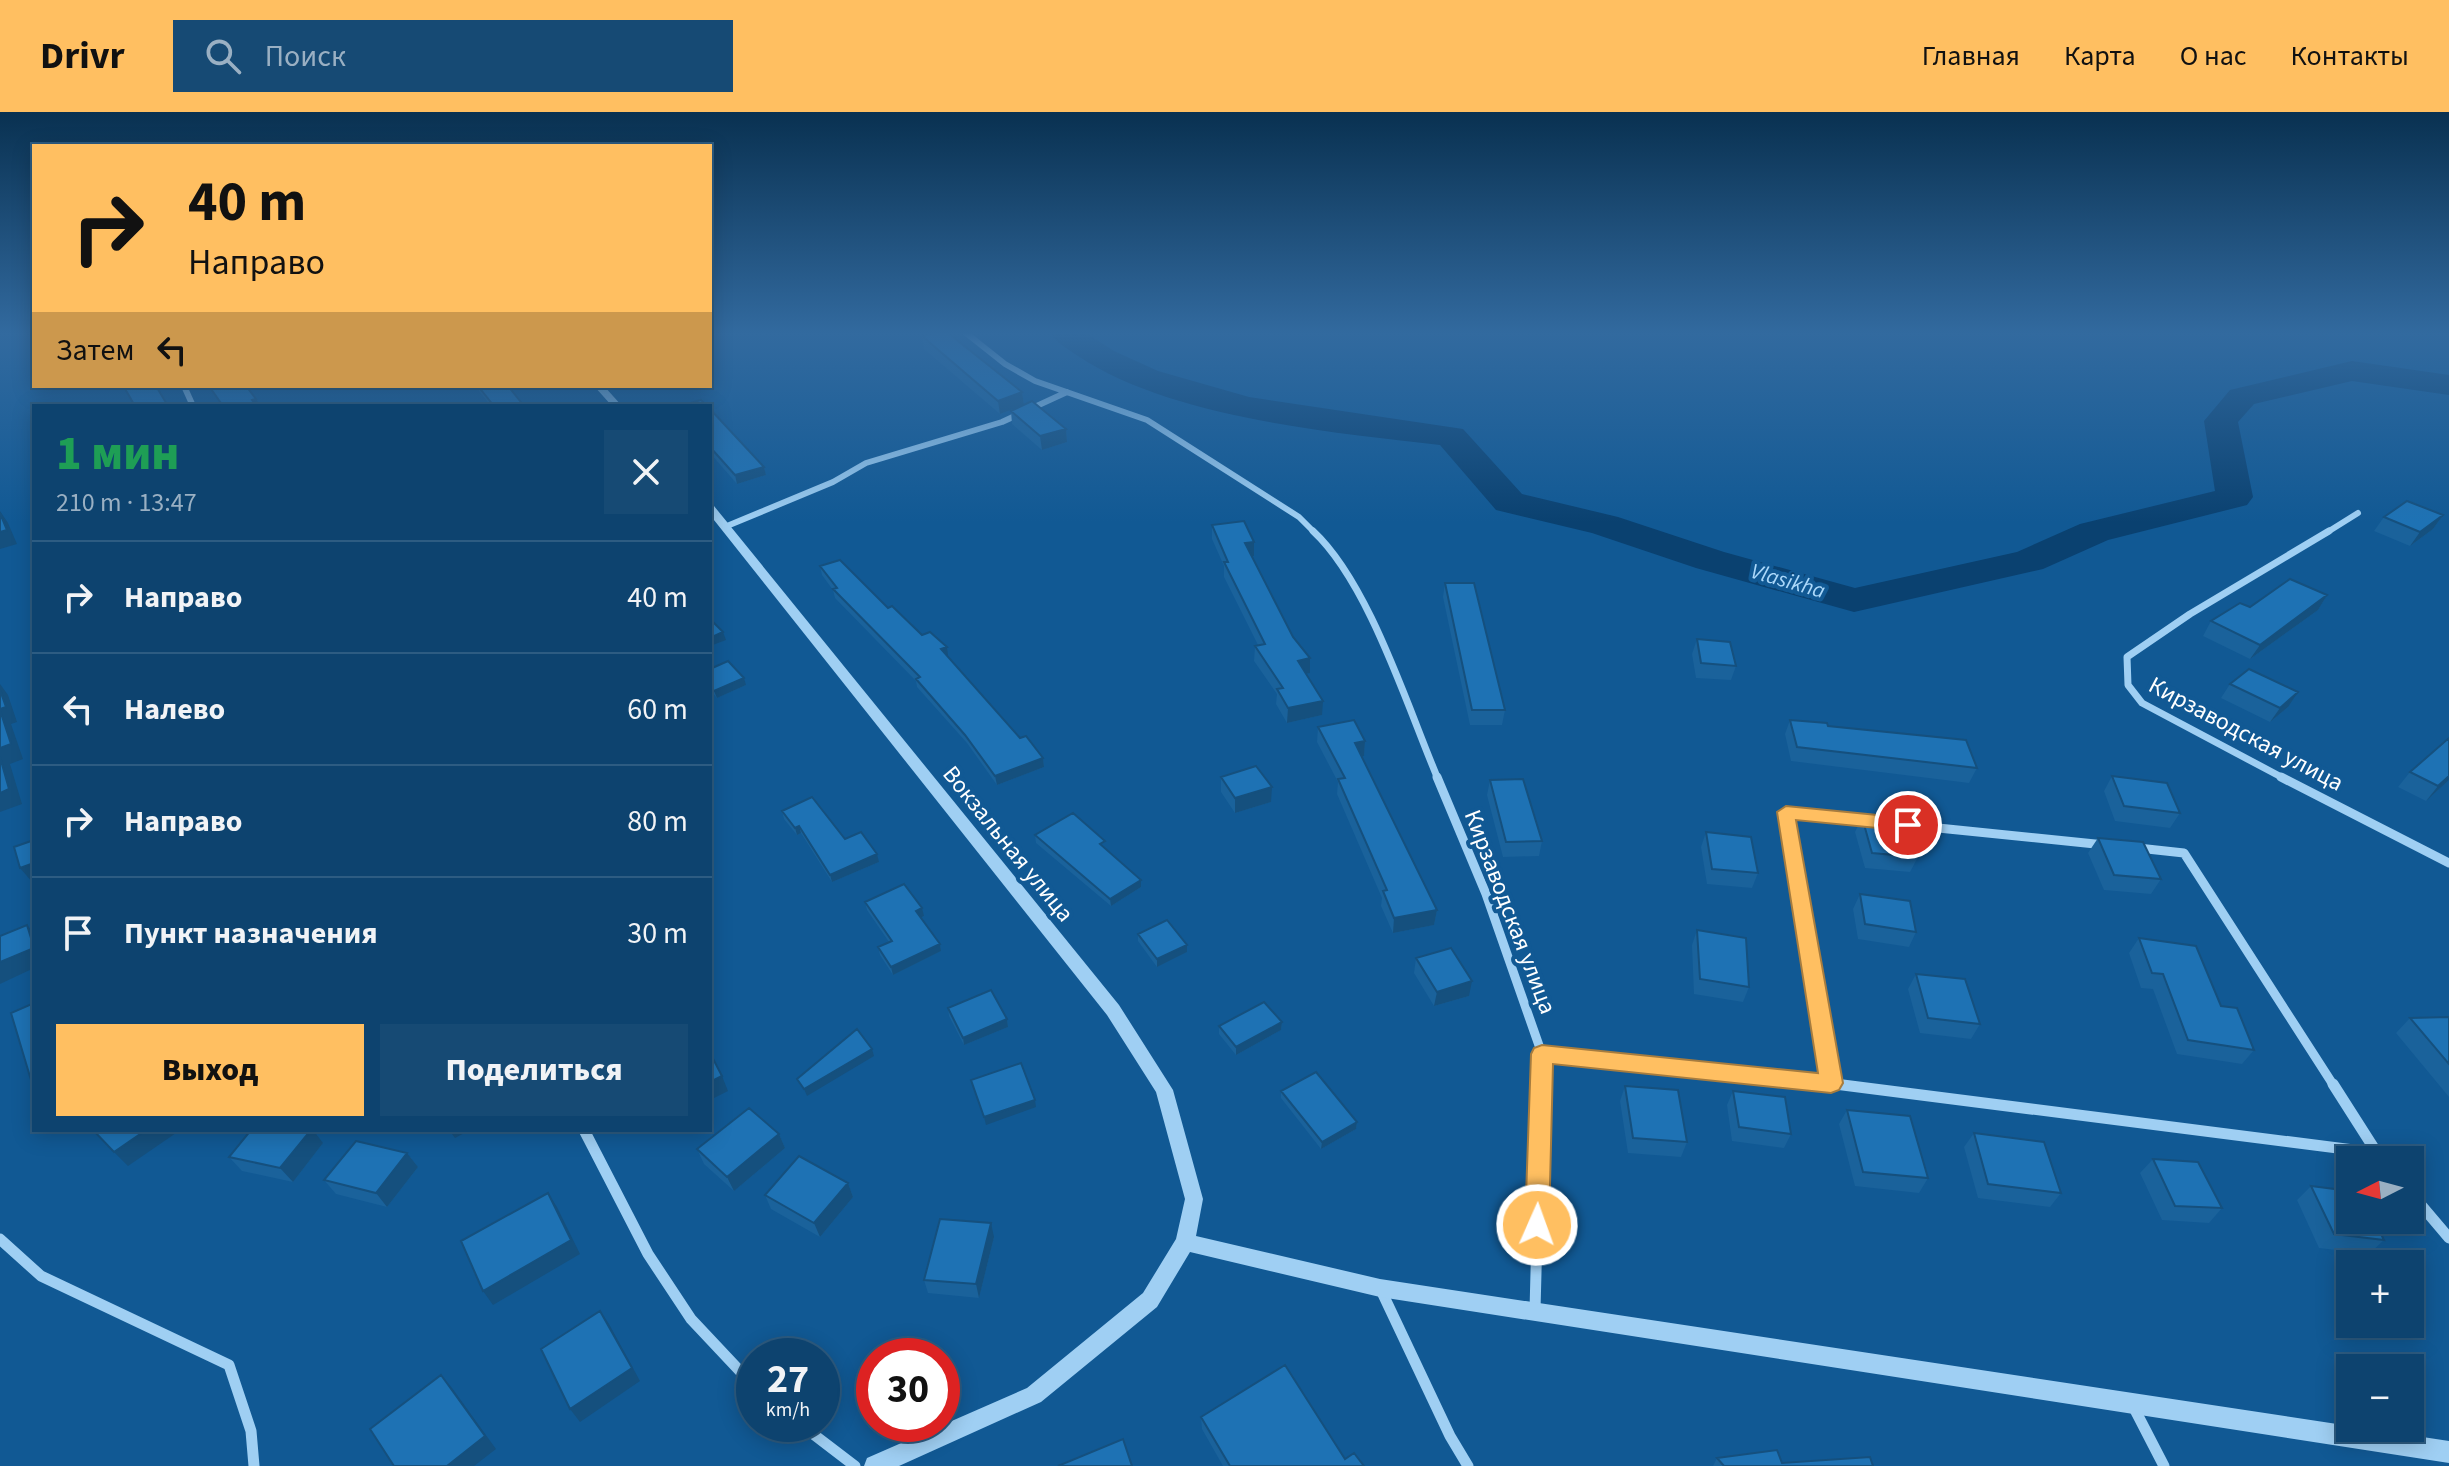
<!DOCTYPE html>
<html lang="ru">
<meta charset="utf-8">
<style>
body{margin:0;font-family:"Source Sans 3",sans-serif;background:#164a74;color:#f1f3f6;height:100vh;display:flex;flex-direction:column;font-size:30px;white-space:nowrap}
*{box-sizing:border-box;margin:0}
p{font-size:26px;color:#9ab0c3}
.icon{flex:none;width:44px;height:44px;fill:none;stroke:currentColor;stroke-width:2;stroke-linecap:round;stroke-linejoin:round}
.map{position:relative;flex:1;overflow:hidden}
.sheet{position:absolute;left:32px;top:292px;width:680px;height:728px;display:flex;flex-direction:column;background:#0d436f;border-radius:0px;box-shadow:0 4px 20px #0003,0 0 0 2px #2d5c82}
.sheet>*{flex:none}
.banner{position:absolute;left:32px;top:32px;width:680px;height:244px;border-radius:0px;box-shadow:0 4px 20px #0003,0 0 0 2px #2d5c82;background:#ffbf61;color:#111;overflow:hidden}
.needle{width:52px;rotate:264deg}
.buttons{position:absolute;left:2336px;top:1034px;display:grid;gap:16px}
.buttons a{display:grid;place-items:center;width:88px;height:88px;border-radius:0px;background:#0d436f;box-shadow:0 4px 20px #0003,0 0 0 2px #2d5c82;font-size:40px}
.speed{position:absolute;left:736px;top:1226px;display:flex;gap:16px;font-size:40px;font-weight:700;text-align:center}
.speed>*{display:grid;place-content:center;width:104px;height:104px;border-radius:50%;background:#0d436f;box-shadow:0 4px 20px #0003,0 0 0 2px #2d5c82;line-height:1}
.speed small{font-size:20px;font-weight:400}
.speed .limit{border:12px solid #d22;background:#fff;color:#111}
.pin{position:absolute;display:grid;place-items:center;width:68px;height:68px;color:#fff;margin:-34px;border:4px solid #fff;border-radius:50%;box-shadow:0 2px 8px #0007}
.me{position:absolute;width:88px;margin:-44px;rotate:2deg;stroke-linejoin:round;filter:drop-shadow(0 0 6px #0008)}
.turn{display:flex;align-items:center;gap:28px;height:168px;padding:0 24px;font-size:36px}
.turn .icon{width:104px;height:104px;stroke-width:2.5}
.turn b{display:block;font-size:56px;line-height:68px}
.then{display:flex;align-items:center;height:76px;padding:0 24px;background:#0003;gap:16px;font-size:30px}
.round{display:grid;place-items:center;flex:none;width:84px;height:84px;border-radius:0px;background:#164a74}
.overview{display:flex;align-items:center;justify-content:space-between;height:136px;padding:0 24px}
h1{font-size:48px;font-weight:800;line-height:60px;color:#1e9e55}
.primary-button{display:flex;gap:16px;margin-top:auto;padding:16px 24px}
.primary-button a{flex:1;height:92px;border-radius:0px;background:#ffbf61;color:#111;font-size:32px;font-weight:800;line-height:92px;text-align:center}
.primary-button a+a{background:#164a74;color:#f1f3f6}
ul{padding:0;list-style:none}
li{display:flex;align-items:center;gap:24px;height:112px;padding:0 24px;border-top:2px solid #2d5c82}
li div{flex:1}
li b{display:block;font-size:30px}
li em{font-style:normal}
header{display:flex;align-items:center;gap:48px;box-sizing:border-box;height:112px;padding:0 40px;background:#ffbf61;color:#111}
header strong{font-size:38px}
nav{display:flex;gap:44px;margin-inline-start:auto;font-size:28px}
.search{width:560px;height:72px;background:#164a74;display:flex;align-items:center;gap:20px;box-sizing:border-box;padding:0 28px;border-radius:0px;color:#9ab0c3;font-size:30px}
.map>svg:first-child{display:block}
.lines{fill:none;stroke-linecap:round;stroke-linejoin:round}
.river{fill:#0a4170;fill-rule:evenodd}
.minor-far3{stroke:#9fcff3;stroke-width:6}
.minor-far2{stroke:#9fcff3;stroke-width:7}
.minor-far1{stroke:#9fcff3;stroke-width:9}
.minor{stroke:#9fcff3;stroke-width:11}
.tertiary{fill:#9fcff3;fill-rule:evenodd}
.wall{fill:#1a629b}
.shaded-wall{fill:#15507e}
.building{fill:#1e72b4;stroke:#15507e;stroke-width:2}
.route{fill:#ffbf61;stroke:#a67c3f;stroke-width:2}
.labels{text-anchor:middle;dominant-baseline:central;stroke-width:8;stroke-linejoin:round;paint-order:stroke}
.far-water-label{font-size:22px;font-style:italic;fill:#abd8fa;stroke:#115994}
.street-label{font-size:24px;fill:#fff;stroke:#115994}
</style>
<header>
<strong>Drivr</strong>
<div class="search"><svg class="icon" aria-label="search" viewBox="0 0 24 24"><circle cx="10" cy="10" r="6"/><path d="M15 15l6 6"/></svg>Поиск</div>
<nav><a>Главная</a><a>Карта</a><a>О нас</a><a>Контакты</a></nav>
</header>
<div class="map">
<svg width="2449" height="1354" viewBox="0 0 2449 1354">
<rect width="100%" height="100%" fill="#115994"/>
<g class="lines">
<path class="river" d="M1050,221H1086L1114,239L1158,259L1249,285L1463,317L1522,382L1618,405L1724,440L1855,476L2017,440L2080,412L2215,379L2204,309L2230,278L2352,249L2449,263V283L2352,269L2254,292L2238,310L2253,385L2247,393L2108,428L2043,457L1854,500L1696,456L1592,421L1496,398L1440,333C1330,320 1171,306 1078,244C1068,237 1056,231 1050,221Z"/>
<path class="minor-far3" d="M966,221L1005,252L1035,269L1147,308L1299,405L1315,421
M184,274L193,294
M727,414L833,370L866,351L1002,310L1067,280
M2326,421L2358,401"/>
<path class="minor-far2" d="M1313,419C1369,471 1407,594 1438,667
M2285,667L2142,591L2128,573L2127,545L2190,502L2329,419"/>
<path class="minor-far1" d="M1437,665L1486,782L1542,942L1541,974
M2281,665L2449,751
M1899,712L2105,733
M2138,736L2184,741L2334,974
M1542,942L1850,974
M1831,971L1786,700L1870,709"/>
<path class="minor" d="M1835,972L2377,1041L2383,1048
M2333,972L2377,1041
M584,1018L648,1142L691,1207L754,1274
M2410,1080L2449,1126
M0,1127L41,1164L229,1253L251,1319L254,1354
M1380,1176L1450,1324L1468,1354
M1535,1198L1541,972
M2133,1294L2164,1354
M800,1312L855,1354"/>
<path class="tertiary" d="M594,274H604L622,294H612Z
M710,393L714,394L1119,893L1173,978L1203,1087L1196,1124L1380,1167L2449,1329V1351L1380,1185L1190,1140L1157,1195L1041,1290L899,1354H864L867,1346L1027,1276L1143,1181L1176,1127L1185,1087L1156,980L1107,903L710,403Z"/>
</g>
<path class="wall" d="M922,224L1022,280L1024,293L1066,317L1067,330L1042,338L1012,312L1011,299L1017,296L1000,302L924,237Z
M475,274H508L524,294H491Z
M710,297L764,355L766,363L737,372L710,341Z
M2443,403L2433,417L2410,434L2374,419L2384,405Z
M1212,413L1254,430V444H1252L1293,525L1310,546V561H1306L1322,603L1287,611L1276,592L1277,582L1254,549L1255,534L1258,533L1224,465V454L1212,427Z
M820,454L888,496L948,543L947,544L1020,626L1043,646L1044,655L997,673L967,631L917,575L916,569L835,486L833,478L822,463Z
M1445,471L1505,598L1502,613H1470L1443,485Z
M2327,483L2318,498L2250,547L2203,524L2211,509L2250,495Z
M1697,527L1736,554L1731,568L1696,566L1692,542Z
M710,557L746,573L717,586L710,578Z
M2230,572L2288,595L2270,610L2221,586Z
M1790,608L1828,614L1977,656L1969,671L1791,649L1785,622Z
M1318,615L1365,629L1364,644H1361L1437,798L1434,813L1393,821L1381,794L1382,786L1337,682L1338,670L1317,630Z
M2449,626V668L2426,689L2398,675L2410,660Z
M2112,664L2180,701L2170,716L2115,709L2104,679Z
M1221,665L1271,690L1235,701L1221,680Z
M1490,668L1542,729L1539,744L1503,745L1487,683Z
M782,699L845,727L879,750L832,770L801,721L797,723L784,707Z
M1862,705L1918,745L1910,760L1865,756L1855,720Z
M1706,720L1758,761L1752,776L1707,772L1701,735Z
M1035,723L1141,775L1111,794L1036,731Z
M2098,726L2161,767L2151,782L2104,778L2088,741Z
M1860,782L1916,820L1909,835L1858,827L1853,797Z
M865,790L924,804L921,806L940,832L941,839L893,863L880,843L878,835L889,830L867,798Z
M1697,818L1749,875L1743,890L1694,882L1692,833Z
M1138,822L1187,840L1157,855L1138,829Z
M2139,826L2221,894L2254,938L2242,952L2177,942L2153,877L2141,876L2129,841Z
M1416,846L1469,884L1434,894L1414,861Z
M1916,862L1980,912L1971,927L1920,921L1908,877Z
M948,896L1007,907L1008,915L964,933L949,904Z
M2449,905V985L2396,921L2410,906Z
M1282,910L1281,918L1236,943L1219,922V914Z
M1625,974L1687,1030L1681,1045L1628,1041L1620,989Z
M1281,979L1357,1010L1356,1017L1321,1037L1281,986Z
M1733,979L1791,1022L1784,1036L1732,1029L1727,993Z
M1847,998L1928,1066L1919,1081L1855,1074L1839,1012Z
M1974,1021L2061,1081L2050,1095L1978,1086L1964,1035Z
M779,1022L785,1036L734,1079L704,1052L697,1037Z
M323,1031L293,1070L242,1059L229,1045Z
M407,1041L418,1055L387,1095L336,1082L324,1068Z
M2153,1047L2222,1096L2209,1111L2162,1108L2140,1061Z
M848,1071L853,1085L820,1125L771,1097L765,1083Z
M2311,1074L2384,1128L2369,1142L2319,1136L2297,1088Z
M994,1125L979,1186L928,1181L924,1168Z
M1201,1305L1345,1347L1364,1354H1223L1202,1317Z
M1717,1346L1782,1351L1873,1354H1713Z"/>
<path class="shaded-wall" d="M1022,280L1024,293L1000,302L998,289Z
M256,287L260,294H255L252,288Z
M1066,317L1067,330L1042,338L1040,324Z
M764,355L766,363L737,372L735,363Z
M0,399L8,411L17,432L0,437Z
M2443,403L2433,417L2410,434L2420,420Z
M1254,430V444L1245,445V431Z
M2327,483L2318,498L2250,547L2260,533Z
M723,520L726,528L710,534V526Z
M947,535L948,543L942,546L941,537Z
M1310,546V561L1298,563V549Z
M744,566L746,573L717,586L714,579Z
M0,572L8,583L17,610L11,612L23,647L10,652L22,692L0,700Z
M2298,580L2288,595L2270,610L2280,596Z
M1323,589L1322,603L1287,611L1288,596Z
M1365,629L1364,644L1353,646L1355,631Z
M1043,646L1044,655L997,673L995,664Z
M2449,664V668L2426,689L2438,674Z
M1272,675L1271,690L1235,701V686Z
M799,714L801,721L797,723L795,716Z
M877,742L879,750L832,770L830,763Z
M34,751V771H33L20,756Z
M1141,768V775L1111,794L1110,787Z
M922,796L924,804L918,807L916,799Z
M1437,798L1434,813L1393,821L1394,806Z
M27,813L34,821V835Z
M940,832L941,839L893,863L891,855Z
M1187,833V840L1157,855V847Z
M34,836V856L0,872V850Z
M1472,869L1469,884L1434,894L1437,880Z
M1007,907L1008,915L964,933L963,926Z
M1282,910L1281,918L1236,943V935Z
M872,937L874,944L807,984L804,977Z
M722,964L728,979L710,988V970Z
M1035,988L1036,995L986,1013L984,1005Z
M1357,1010L1356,1017L1321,1037L1322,1030Z
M146,1018H172L176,1021L128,1054L114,1040Z
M311,1018H313L323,1031L293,1070L280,1056Z
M449,1018H470L455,1026Z
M779,1022L785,1036L734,1079L727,1065Z
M407,1041L418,1055L387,1095L376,1081Z
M848,1071L853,1085L820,1125L814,1111Z
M548,1081L557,1095L580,1142L493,1193L483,1179Z
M991,1111L994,1125L979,1186L976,1172Z
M600,1199L609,1212L640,1269L580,1310L570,1297Z
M441,1263L452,1276L496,1337L474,1354H447Z"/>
<path class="building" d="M936,221H948L1022,280L998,289L922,224Z
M127,274H156L168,294H135L124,275Z
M209,274H246L256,287L252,288L256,294H223Z
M478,274H508L524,294H494Z
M701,288L707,294H681Z
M1032,289L1066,317L1040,324L1011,299Z
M710,297L764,355L735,363L710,335Z
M2407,389L2443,403L2420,420L2384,405Z
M0,401L7,418L0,420Z
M1244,409L1254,430L1245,431L1293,525L1310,546L1298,549L1323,589L1288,596L1277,577L1283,576L1255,534L1265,532L1224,450H1228L1212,413Z
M840,448L888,496L892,494L922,523L930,520L947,535L941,537L1020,626L1026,624L1043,646L995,664L965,623L916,567L920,565L833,477L837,476L820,454Z
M2290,467L2327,483L2260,533L2211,509L2240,491L2250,495Z
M1445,471H1474L1505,598H1472Z
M710,507L723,520L710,526Z
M1697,527L1730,530L1736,554L1701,551Z
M728,549L744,566L714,579L710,574V557Z
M2249,557L2298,580L2280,596L2230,572Z
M0,578L6,595L0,597Z
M0,598L11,632L0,636Z
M1354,608L1365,629L1355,631L1437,798L1394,806L1383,779L1387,778L1338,667L1345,666L1318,615Z
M1790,608L1827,611L1828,614L1966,628L1977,656L1797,635Z
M2449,626V664L2438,674L2410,660Z
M0,645L9,677L0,681Z
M1256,654L1272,675L1235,686L1221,665Z
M2112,664L2167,671L2180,701L2124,694Z
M1523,667L1542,729L1506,730L1490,668Z
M812,685L845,727L861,720L877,742L830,763L799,714L795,716L782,699Z
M1073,701L1105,729L1100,732L1141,768L1110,787L1035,723Z
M1862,705L1906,709L1918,745L1872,741Z
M1706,720L1751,725L1758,761L1712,757Z
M2098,726L2143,730L2161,767L2114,763Z
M34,728V751L20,756L14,735Z
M904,772L922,796L916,799L940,832L891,855L878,835L892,829L865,790Z
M1860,782L1910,789L1916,820L1865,812Z
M1167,808L1187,833L1157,847L1138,822Z
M27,813L34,836L0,850V824Z
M1697,818L1746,826L1749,875L1700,867Z
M2139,826L2196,834L2221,894L2237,896L2254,938L2188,928L2163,862L2152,861Z
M1451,836L1472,869L1437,880L1416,846Z
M1916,862L1965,867L1980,912L1928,906Z
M991,878L1007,907L963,926L948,896Z
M1264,890L1282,910L1236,935L1219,914Z
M34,891V978L11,901Z
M2449,905V952L2410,906Z
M857,917L872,937L804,977L797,967Z
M710,941L722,964L710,970Z
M1021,951L1035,988L984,1005L971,968Z
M1316,960L1357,1010L1322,1030L1281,979Z
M1625,974L1678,978L1687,1030L1633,1026Z
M1733,979L1785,985L1791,1022L1739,1015Z
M749,996L779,1022L727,1065L697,1037Z
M1847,998L1910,1004L1928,1066L1863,1060Z
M93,1018H146L114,1040Z
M251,1018H311L280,1056L229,1045Z
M1974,1021L2044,1030L2061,1081L1988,1072Z
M356,1029L407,1041L376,1081L324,1068Z
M799,1044L848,1071L814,1111L765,1083Z
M2153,1047L2198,1050L2222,1096L2175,1094Z
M2311,1074L2350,1079V1108H2374L2384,1128L2334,1122Z
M548,1081L571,1128L483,1179L461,1129Z
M940,1107L991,1111L976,1172L924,1168Z
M600,1199L632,1256L570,1297L541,1237Z
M1285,1253L1345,1347L1354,1341L1364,1354H1230L1201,1305Z
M441,1263L485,1324L447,1354H394L370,1317Z
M1123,1327L1132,1354H1058Z
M1777,1338L1782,1351L1870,1345L1873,1354H1724L1717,1346Z"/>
<linearGradient id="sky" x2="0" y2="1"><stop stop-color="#093151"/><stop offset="0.54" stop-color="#326a9f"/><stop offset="1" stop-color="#326a9f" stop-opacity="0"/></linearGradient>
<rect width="2449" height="410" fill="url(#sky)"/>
<path class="route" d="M1786,694L1908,706L1918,713L1908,719L1796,708L1843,971L1839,978L1831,981L1553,952L1549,1113L1546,1121L1537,1124L1529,1121L1525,1113L1531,942L1534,936L1542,933L1818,961L1777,700Z"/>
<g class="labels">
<g class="far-water-label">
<text transform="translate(1788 469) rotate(16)">Vlasikha</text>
</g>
<g class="street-label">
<text transform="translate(2246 622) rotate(28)">Кирзаводская улица</text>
<text transform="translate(1008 732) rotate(51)">Вокзальная улица</text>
<text transform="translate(1510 800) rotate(69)">Кирзаводская улица</text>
</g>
</g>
</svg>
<div class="buttons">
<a><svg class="needle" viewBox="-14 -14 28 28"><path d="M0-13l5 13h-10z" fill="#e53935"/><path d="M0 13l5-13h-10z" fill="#9ab0c3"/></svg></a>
<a>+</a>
<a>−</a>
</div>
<div class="speed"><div>27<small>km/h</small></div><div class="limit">30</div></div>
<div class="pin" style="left:1908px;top:713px;background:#d93025"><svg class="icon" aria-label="arrive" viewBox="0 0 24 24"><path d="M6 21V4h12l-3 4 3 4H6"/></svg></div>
<svg class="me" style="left:1537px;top:1113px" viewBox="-20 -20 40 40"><circle r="17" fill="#ffbf61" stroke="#fff" stroke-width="3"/><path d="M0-11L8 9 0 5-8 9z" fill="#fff"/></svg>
<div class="banner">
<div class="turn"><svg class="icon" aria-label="right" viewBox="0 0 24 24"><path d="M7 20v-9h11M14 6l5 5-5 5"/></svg><div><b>40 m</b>Направо</div></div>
<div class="then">Затем<svg class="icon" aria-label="left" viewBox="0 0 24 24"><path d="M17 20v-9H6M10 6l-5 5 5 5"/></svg></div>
</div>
<section class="sheet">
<div class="overview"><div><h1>1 мин</h1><p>210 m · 13:47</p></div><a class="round"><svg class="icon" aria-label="close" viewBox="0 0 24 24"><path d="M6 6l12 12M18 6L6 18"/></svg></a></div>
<ul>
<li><svg class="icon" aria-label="right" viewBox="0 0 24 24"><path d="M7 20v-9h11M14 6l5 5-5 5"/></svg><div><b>Направо</b></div><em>40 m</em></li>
<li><svg class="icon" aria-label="left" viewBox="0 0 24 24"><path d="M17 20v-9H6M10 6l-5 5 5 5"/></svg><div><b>Налево</b></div><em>60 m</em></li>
<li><svg class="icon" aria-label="right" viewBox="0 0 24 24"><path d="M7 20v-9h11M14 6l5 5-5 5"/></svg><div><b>Направо</b></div><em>80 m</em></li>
<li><svg class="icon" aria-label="arrive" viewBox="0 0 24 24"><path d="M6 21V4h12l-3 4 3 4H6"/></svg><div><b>Пункт назначения</b></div><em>30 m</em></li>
</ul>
<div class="primary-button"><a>Выход</a><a>Поделиться</a></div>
</section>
</div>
